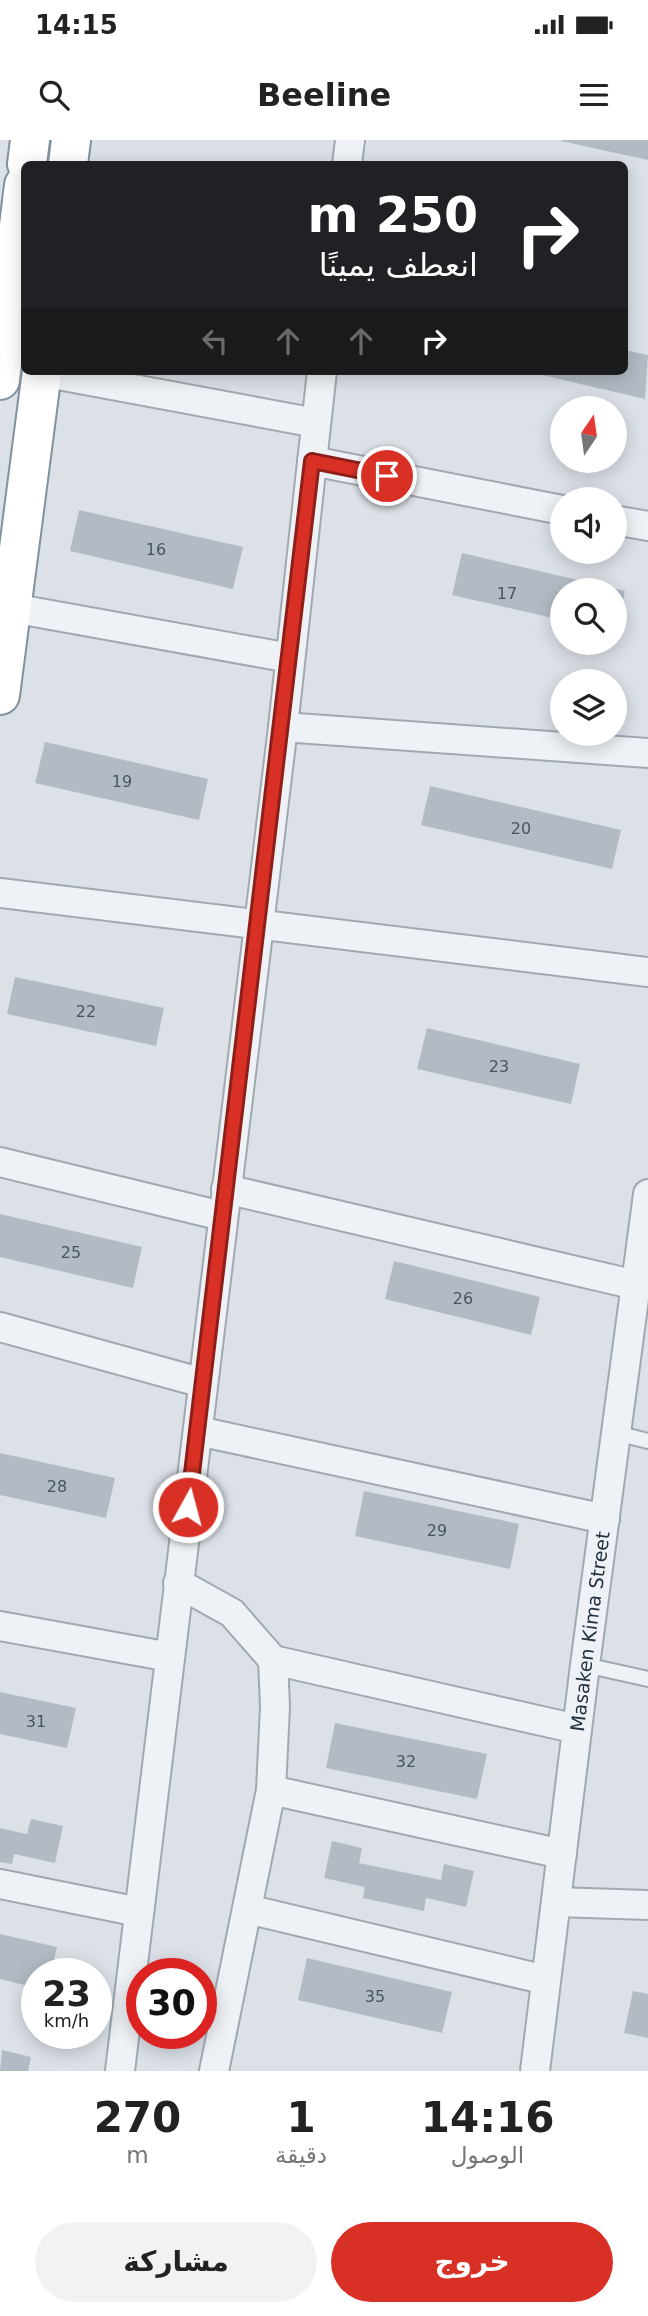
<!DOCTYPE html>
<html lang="ar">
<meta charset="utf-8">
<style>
body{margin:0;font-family:"DejaVu Sans","Noto Sans Arabic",sans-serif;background:#f2f2f2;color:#222;direction:rtl;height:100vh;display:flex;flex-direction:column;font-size:26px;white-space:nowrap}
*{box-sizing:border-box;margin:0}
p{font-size:23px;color:#767676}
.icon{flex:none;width:38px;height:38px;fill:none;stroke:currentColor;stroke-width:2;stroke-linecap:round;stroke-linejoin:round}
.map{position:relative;height:1931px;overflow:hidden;direction:ltr}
.panel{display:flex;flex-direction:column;background:#fff;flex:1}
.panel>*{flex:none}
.banner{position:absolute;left:21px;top:21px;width:607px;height:214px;border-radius:10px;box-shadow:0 4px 18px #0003;direction:rtl;background:#202124;color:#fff;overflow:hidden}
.needle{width:46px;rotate:13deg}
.fabs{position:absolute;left:550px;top:256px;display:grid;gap:14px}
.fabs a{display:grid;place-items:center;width:77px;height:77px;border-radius:50%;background:#fff;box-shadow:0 4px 18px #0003;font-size:35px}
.speed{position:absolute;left:21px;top:1818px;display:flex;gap:14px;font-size:35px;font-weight:700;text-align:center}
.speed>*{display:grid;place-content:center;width:91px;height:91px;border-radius:50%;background:#fff;box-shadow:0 4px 18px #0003;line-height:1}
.speed small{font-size:18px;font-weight:400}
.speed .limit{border:10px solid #d22;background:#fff;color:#111}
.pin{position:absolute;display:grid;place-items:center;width:60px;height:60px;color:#fff;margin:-30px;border:4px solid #fff;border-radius:50%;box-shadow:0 2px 7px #0007}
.me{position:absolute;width:77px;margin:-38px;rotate:7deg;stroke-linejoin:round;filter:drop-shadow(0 0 5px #0008)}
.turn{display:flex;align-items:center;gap:24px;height:147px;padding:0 35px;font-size:32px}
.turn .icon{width:91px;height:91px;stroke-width:2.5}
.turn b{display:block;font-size:49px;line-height:60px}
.lanes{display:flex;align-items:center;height:66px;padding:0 35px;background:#0003;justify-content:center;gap:35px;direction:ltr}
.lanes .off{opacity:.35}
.eta{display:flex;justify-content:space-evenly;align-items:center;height:119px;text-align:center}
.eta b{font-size:42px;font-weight:700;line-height:49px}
.action{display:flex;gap:14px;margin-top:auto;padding:14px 35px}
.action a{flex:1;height:80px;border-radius:42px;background:#d93025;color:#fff;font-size:28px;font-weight:700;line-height:80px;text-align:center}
.action a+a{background:#f2f2f2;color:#222}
.status{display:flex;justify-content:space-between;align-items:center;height:49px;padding:0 35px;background:#fff;direction:ltr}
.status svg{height:19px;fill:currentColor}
header{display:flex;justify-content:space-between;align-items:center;height:91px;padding:0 35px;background:#fff;font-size:32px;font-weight:700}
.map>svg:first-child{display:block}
.building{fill:#b2bbc4}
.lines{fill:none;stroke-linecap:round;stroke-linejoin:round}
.lane-casing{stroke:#a0a9b1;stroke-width:18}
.street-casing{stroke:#a0a9b1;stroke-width:32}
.highway-casing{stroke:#81919e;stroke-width:42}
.lane{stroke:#eef1f5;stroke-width:14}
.street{stroke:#eef1f5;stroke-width:28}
.highway{stroke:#fff;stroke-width:38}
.route-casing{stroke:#8d1f18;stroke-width:18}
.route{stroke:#d93025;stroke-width:12}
.labels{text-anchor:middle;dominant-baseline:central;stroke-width:5;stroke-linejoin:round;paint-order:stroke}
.number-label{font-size:16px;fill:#485460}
.street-label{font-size:19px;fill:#24313e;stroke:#eaf0f5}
</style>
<div class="status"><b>14:15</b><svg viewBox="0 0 49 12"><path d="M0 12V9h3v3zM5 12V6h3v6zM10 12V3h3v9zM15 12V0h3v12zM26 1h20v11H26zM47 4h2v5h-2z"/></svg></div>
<header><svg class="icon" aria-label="menu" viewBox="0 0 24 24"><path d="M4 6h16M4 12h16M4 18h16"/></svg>Beeline<svg class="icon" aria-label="search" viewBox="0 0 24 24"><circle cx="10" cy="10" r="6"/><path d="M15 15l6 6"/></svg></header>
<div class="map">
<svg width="648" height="1931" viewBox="0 0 648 1931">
<rect width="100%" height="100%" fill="#dbe1e7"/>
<path class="building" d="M648,0V20L561,1V0Z
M625,210L648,215L645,259L529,232L625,231Z
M79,370L243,407L233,449L70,411Z
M462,413L625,451L615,494L614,450H562V480L452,455Z
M45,602L208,639L199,680L35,643Z
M430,646L621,690L612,729L421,685Z
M15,837L164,868L156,906L7,874Z
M427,888L580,924L571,964L417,929Z
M0,1074L142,1107L133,1148L0,1117Z
M394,1121L540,1157L531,1195L385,1159Z
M0,1313L115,1338L106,1378L0,1355Z
M364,1351L519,1384L510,1429L355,1396Z
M0,1552L76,1568L67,1608L0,1594Z
M335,1583L487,1614L477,1659L326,1628Z
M31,1679L63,1686L55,1723L14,1714L12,1724L0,1722V1688L27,1694Z
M332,1701L362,1708L359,1723L441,1740L444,1724L474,1731L466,1767L426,1758L424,1771L363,1758L365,1747L324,1738Z
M0,1794L57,1807L51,1834H37V1848L0,1839Z
M307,1818L452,1852L442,1893L298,1860Z
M633,1851L648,1854V1898L624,1893Z
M2,1910L31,1917L28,1931H0Z"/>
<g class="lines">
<defs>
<path id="lane" d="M616,1293L648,1301
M585,1525L648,1539"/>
<g id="street">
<path d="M347,24L350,0"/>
<path d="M42,232L316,283"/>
<path d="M312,321L562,370"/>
<path d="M614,380L648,386"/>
<path d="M12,468L290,518"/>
<path d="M283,587L648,613"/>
<path d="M0,753L648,832"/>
<path d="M0,1022L222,1076"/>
<path d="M226,1049L636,1145"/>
<path d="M0,1187L203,1243"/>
<path d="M198,1291L605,1379"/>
<path d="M178,1443L232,1473L273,1520L275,1567L271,1650L214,1931"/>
<path d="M0,1486L170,1517"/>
<path d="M273,1520L577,1589"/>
<path d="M271,1650L562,1714"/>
<path d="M0,1744L139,1772"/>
<path d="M556,1762L648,1765"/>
<path d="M247,1769L546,1840"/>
<path d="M120,1931L283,587L322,231"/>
<path id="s1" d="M535,1931L585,1525L648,1054"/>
</g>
<path id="highway" d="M27,24L30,0
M68,24L71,0
M0,240L24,45
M0,555L42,231"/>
</defs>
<use href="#lane" class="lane-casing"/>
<use href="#street" class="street-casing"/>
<use href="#highway" class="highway-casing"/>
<use href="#lane" class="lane"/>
<use href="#street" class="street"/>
<use href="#highway" class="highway"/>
</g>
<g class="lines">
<defs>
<path id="route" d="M188,1367L312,321L387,336"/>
</defs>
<use href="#route" class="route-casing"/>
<use href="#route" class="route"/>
</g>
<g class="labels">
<g class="number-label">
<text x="156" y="409">16</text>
<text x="507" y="453">17</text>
<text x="122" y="641">19</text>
<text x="521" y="688">20</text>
<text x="86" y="871">22</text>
<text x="499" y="926">23</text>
<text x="71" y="1112">25</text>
<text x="463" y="1158">26</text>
<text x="57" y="1346">28</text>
<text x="437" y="1390">29</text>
<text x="36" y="1581">31</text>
<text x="406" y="1621">32</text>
<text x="375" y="1856">35</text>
</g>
<g class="street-label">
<text stroke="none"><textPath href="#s1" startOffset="443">Masaken Kima Street</textPath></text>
</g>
</g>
</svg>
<div class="fabs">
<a><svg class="needle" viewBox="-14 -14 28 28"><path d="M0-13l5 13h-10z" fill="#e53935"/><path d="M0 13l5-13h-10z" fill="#767676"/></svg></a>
<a><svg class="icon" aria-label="sound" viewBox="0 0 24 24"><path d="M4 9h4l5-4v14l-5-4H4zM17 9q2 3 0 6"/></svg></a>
<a><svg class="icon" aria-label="search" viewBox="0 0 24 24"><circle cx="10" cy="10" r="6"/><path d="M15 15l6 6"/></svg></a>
<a><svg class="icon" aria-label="layers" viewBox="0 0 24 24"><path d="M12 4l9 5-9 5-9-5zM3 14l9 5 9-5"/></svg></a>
</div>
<div class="speed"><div>23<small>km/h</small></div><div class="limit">30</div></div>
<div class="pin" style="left:387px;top:336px;background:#d93025"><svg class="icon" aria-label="arrive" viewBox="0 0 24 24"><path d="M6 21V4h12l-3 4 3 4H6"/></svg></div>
<svg class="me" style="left:188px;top:1367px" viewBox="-20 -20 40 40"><circle r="17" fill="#d93025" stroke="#fff" stroke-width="3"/><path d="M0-11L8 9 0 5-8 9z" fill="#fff"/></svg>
<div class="banner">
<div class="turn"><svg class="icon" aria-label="right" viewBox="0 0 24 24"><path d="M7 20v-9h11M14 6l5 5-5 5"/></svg><div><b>250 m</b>انعطف يمينًا</div></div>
<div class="lanes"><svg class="icon off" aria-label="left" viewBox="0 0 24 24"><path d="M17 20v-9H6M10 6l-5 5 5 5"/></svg><svg class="icon off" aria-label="ahead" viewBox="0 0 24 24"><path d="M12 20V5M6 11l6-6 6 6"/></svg><svg class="icon off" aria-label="ahead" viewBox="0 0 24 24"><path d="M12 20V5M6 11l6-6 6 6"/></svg><svg class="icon" aria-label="right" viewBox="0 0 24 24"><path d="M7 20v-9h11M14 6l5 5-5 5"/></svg></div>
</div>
</div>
<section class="panel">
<div class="eta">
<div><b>14:16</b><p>الوصول</p></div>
<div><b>1</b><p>دقيقة</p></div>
<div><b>270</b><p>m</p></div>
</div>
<div class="action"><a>خروج</a><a>مشاركة</a></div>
</section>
